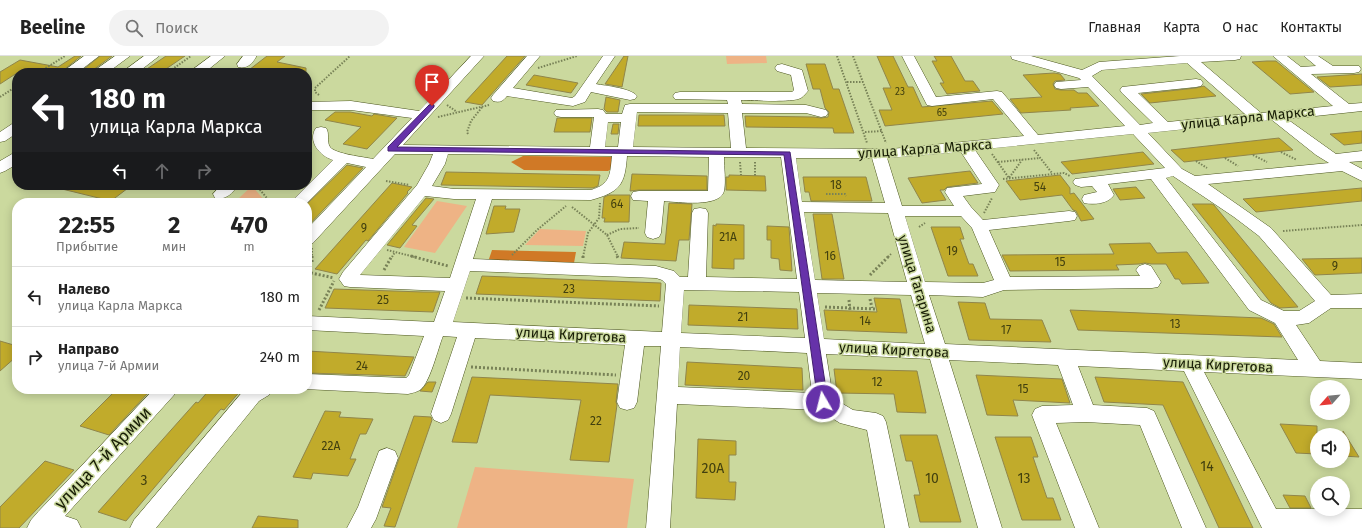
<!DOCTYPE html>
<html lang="ru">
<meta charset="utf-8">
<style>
body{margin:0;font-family:"Fira Sans",sans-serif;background:#f2f2f2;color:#222;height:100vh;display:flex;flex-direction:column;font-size:15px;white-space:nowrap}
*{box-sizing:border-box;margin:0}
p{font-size:13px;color:#767676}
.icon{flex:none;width:22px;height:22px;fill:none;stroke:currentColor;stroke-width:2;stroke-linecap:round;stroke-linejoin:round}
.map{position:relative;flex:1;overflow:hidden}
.sheet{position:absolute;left:12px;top:142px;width:300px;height:196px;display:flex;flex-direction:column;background:#fff;border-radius:16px;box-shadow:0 2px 10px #0003}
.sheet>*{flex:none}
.guide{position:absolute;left:12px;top:12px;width:300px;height:122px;border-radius:16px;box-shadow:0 2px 10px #0003;background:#202124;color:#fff;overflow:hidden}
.needle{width:26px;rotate:243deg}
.buttons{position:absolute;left:1310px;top:324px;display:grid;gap:8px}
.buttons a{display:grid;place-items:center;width:40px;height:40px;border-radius:50%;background:#fff;box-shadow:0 2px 10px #0003;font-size:20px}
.pin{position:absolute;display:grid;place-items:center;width:34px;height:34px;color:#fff;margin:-41px -17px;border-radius:50% 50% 50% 0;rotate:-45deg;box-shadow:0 0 4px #0007}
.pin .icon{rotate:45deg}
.me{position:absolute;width:44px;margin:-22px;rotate:352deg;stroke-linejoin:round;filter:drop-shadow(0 0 3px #0008)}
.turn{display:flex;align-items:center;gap:14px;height:84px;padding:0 12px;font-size:18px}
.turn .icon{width:52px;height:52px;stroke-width:2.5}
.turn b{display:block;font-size:28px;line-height:34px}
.lanes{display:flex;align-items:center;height:38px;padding:0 12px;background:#0003;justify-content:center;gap:20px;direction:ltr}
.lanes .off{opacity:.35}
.eta{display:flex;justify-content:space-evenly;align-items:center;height:68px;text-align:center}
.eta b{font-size:24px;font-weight:700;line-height:28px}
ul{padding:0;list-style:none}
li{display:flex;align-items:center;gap:12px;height:60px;padding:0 12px;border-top:1px solid #e0e0e0}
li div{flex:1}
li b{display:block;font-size:15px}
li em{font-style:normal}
header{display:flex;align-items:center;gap:24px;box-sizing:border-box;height:56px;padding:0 20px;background:#fff;border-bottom:1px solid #e0e0e0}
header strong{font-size:19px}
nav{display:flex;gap:22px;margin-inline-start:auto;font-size:14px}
.search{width:280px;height:36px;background:#f2f2f2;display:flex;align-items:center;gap:10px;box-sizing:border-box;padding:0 14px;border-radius:22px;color:#767676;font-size:15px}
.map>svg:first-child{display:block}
.green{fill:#eeb385}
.forest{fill:#d07926}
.building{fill:#c1ab2b;stroke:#90864b}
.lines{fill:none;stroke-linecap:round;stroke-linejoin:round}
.minor-casing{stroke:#4b551e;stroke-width:1}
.path-far1{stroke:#788257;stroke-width:2;stroke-dasharray:1.5 1.5;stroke-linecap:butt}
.path{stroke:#788257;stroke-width:3;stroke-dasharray:2 2;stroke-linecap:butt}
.minor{fill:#fff;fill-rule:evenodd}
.route{fill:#6632a9;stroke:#42206e}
.labels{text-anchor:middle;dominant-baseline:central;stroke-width:3;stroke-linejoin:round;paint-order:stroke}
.far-number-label{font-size:10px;fill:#42400f}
.number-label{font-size:12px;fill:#42400f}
.street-label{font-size:14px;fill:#181d06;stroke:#cbd99e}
.near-number-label{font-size:14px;fill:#42400f}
.near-street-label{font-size:17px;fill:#181d06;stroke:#cbd99e}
</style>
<header>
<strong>Beeline</strong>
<div class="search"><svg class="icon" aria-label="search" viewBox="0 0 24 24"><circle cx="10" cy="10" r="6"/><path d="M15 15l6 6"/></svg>Поиск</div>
<nav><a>Главная</a><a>Карта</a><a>О нас</a><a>Контакты</a></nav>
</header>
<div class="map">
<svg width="1362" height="472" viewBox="0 0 1362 472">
<rect width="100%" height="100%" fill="#cbd99e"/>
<path class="green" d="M726,0H766L767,7L727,8Z
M252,130L265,145L263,147L239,142Z
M437,145L467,150L435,197L404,191Z
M540,173L586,175L583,190L525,189Z
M475,411L634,423L627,472H457Z"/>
<path class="forest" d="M523,100L615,101L616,110L608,115L524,114L511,106Z
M492,194L576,196L574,207L488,206Z"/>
<path class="building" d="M75,0H81L60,17H17L0,28V16L20,4L58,11Z
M100,0H112L89,17H79Z
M166,0H185L160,17H141Z
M267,0H285L277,6L306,12V17H274L266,15L264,17H245Z
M507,0H525L482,49L465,46Z
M624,0H628L622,31L605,28Z
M877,0H893L908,31H913L922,51L992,45L1003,58L885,70L879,54H892L883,32H891Z
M934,0H951L965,25H973L980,35L947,38L940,27H944L932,5H937Z
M1267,5H1276L1314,36L1290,38L1252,6Z
M806,8H825L833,33H839L854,77H834L833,72L746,71L745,60L814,61L821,62L828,61L829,56L825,52L820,33H813Z
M1054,17L1060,18L1065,24L1055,25L1053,28L1055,33L1061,34H1074L1078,37H1087L1099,50L1070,52L1071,54L1021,57L1010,43L1042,41L1023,19Z
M1362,18V29L1330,31L1317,21Z
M534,19L562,24L578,27L571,37L526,29Z
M1204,30L1216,40L1150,47L1141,38L1196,32Z
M606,41L620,44L618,56H607L604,53Z
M335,56H350L372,60L374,58L397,62L367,93L343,88L361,71L325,64Z
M639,59H724L725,70H638Z
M557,62H592L590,76H554Z
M613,68H619L618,78H611Z
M1362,75V87L1344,89L1330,78Z
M1279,82L1293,94L1184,106L1171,94Z
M1143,96L1154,108L1072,118L1061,106Z
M347,109L363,112L307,171V148Z
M970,115L978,127L947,131L944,134H940L946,144L922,147L908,122Z
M446,116L600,119L598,130L593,132L441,129Z
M632,118L707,120V134H639L630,135Z
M729,119L765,120L766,135L726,134V121H729Z
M1060,119L1070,132V138L1074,137L1094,163L1081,165L1076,155L1073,154L1062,139L1020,144L1006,125Z
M803,121H866L872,145H811L809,136H805Z
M392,127L412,131L407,136L408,137L368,185L366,184L337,218L315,213Z
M62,129H132L111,145L62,133Z
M1136,131L1145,142L1120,144L1113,133Z
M1362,132V145L1256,156L1243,143Z
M609,139H630L629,166H604L605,162H602L604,141Z
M426,142L434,143L412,169L417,170L400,192L387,189Z
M669,147L692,148L689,184H679L676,205L621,202L624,186L665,188Z
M1192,148H1212L1214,149L1298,251L1280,252L1271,247Z
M494,150H506L505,153H520L514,176L486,178Z
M813,158H832L844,223H822Z
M716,168L744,169V203H734V213L712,212L713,169L716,170Z
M767,170L789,171L792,215L780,214L779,203L771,202V184H767Z
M931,171H960L964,183H960L969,208H973L978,220H948Z
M1150,187L1157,197L1187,196L1209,227L1182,228L1179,223H1175L1166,208H1151L1145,207L1139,208L1116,209L1119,214L1010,215L1002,199L1114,198L1109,188Z
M1362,202V217L1315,219L1302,203Z
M482,220L609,225L661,227L660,245L476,238Z
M334,233L423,236H440L433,256L325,252Z
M874,242L900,243L907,277L827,274L824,254L877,256Z
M958,246L985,247L990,263L1042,264L1051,286L969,284Z
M689,249L797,253L798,273L688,269Z
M1070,254L1261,262L1274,268L1282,281L1078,274Z
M0,285L17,290V300L0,315Z
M307,295L414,301L405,320L307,317Z
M687,306L802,312L803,334L685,329Z
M834,313L917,315L926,357L897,356L894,338L837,337Z
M976,319L1062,323L1070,347L1013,344L1018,360L987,359Z
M472,321L618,328L616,346L617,349L609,406L570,404L581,344L490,339L477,387L452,386Z
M1095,321L1183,326L1253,472H1219L1163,349L1104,346Z
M428,326H436L432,336L420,335Z
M117,333H134L148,337L109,379L80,370Z
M210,333H242L224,354L221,353L126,465L98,456L196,346L198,347Z
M325,355L341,356L339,361L373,363L366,378H360L350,403H356L348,420L313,417L311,423L293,421Z
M414,360L431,361L432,364L395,471L384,470L391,452L382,451Z
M1280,368L1317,370V398L1296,397Z
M1343,375L1359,401L1343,400Z
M900,379H937L961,466H920L914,439H920L912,405H906Z
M995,381H1031L1038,401H1033L1047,442H1053L1061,464H1022Z
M698,383L736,385V399H729V426H736L735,444L696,442Z
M45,405L74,414L19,472H0V451Z
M1283,439L1305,440L1311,452H1290Z
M258,460L298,464V472H252Z"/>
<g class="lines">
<defs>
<path id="minor" d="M84,0H99L77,17H61Z
M115,0H130L107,17H91Z
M144,0H159L137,17H121Z
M211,0H225L204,17H188Z
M243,0H256V1C252,8 247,13 238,11L237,8Z
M471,0H484L403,89L590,91L594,61H561L556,60L554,57L556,54L598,53L603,54L606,58H622L625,49L630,48H728L727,44L675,43L673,40L675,37L680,36H792L794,34L791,19L777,15L775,12L777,9L782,8L802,14L808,35C806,37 804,40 801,42C791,47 754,44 741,44L742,48L806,49L826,54L828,57L826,60L821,61L806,57H742L746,92L891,93L1024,80L993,43L932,50L927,49L902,0H914L936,41L997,35L1002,36L1038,79L1125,70L1088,31L1061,33L1056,32L1054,29L1056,26L1081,24L1079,22L1012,3L1011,0H1031L1082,14L1099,6L1180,0H1241L1240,3L1235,4L1201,6L1261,57L1333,50L1273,0H1287L1301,11L1316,10L1304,0H1318L1333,10H1359L1361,13L1359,16L1354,17L1311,18L1349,48L1362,47V55L1287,63L1336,98L1362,95V105L1349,106L1362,113V125L1342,115L1208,128L1271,172L1331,239L1362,238V252H1331L1309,267L1296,269L1320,305L1362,307V323L1204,316L1276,453H1362V472H1262L1184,315L1078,310L1093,349L1147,352L1154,355L1206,472H1182L1140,369L1086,366L1056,367L1099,472H1075L1032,359L1035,353L1042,350L1073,349L1058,309L949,304L1002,472H978L930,303L826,298L833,342L853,354L876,357L883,360L886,366L909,472H885L867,374L840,367L819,354L677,348L670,472H646L661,290H644L637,346L634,352L627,354L620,352L617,346L625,289L475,282L451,358L448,364L441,367L434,364L431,358L457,281L443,280C438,292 430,327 420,334C417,336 412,337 408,338L304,333H307V318L406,322L409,319L424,280L307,274V260L434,266L445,235L350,231L344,230L339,223L343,216L417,129L429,108L433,98H395L313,187L307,189V173L366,111L347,107L307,147H290L333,104C320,100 307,85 316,72L321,71L326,72C330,77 326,85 330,91C335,98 364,101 373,103L412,62L351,54H307V46L351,45L419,55ZM1187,7L1245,58L1168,66L1138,37L1196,31L1201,30L1203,27L1201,24L1196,23L1122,31L1120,34L1122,37L1153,67L1140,69L1092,20L1102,14ZM637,56L728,57L731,92L633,91ZM1272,64L1316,99L1329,107L1195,120L1182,113L1148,77ZM608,66H621L618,91H605ZM1133,78L1165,112L1075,123L1073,126L1075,129L1081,131L1092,130L1097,136L1084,139L1082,143L1084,147C1094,149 1108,148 1114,139L1108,128L1151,123L1249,254L1275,267L1298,304L945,288L929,239L983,241L1004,234L1152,232L1158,231L1161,226L1151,210L1145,208L1139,210L1136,214L1140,220L1010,221L989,174L1069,165L1075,164L1077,160L1075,156L1069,155L983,164L971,151L963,140L995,136L999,129L975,94ZM961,96L982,128L947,132L945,136L954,150H902L887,102ZM448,98L612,100C610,118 611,128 591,134L454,133L432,130L445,108ZM627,100L709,101L708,135H639L633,136L631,140L633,144L648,145L645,177L647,181L653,183L659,181L661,177L664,145C677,146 720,152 724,135C726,125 724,112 724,101H781L797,223L706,221L708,157L706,153L700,152L694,153L692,157L688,221H680L674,215L656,210L473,203L492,143L591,144C620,136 625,129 627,100ZM796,102H872L885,147L802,146ZM1173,120L1234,161L1259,180L1315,245L1299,255H1284L1261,244L1166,122ZM425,140L454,143H476L450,222L360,219ZM804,156L888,157L907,226L815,224ZM905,160H961L972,172L994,224L983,227L925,226ZM470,215L656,222L662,224L666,228L662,276L453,266ZM684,234L799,236L805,282L681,277ZM817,237L911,239L925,288L824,283ZM680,291L807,297L812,337L678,331Z
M527,0H540L513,32L572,42L575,40L603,0H615L596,28C606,30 631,32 637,40L635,43L630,44L591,36L585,46L573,50L507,40C503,45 500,47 493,45L491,42L493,39Z
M17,67V77L5,85L0,86V76L12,68Z
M17,96V108L5,115L0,117V105L12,98Z
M221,129H238C232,138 226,144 215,142L213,138Z
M154,333H177L174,339L65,460L77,464L81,472H27L31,464L38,456Z
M245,333H272L269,339L259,345L156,472H130L134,464Z
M387,392L395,395L398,402L376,463L371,472H347L358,451L379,395Z"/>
</defs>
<use href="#minor" class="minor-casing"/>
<path class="path-far1" d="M837,0L867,87
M853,0L886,87
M538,12L577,0
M38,17L65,0
M167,17L191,0
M847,26H863
M319,39L315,36V32L350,0
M0,41L17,30
M447,49L457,56
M438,61L489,49
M865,76L882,75
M468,78L467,76L471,65L483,50
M1034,94L1052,117
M1281,96L1297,104
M992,98L1009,122L1022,104
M1253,99L1267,106
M1225,102L1238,110
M1196,105L1207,112
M740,106L741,119
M755,106V120
M998,106L1040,102
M1003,123L1064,117L1070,120
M386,125L409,129
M256,129L271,147
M826,138H845L846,140
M572,151L607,179L618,201
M984,157L992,142
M919,171L925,167
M1283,175L1362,169
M607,179L620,173L639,172
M312,192V201
M387,194L415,201
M512,199L537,174L566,150
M392,201L395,196
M583,201L588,177L599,162L600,147
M888,201L891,198"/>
<path class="path" d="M312,200V207
M411,200L448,210
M617,200L618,202
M583,202V200
M384,214L392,200
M307,216L334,222
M870,219L889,200
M466,242L659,250
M870,243L872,252
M849,244L850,255
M825,251L876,253
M319,254L334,225
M307,285L308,283
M471,311L616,319"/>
<use href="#minor" class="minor"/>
</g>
<path class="route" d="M432,48L434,49V51L397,91L790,96L828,346L826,349L823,351L819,349L818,346L784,99L388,95V91L429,49Z"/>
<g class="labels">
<g class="far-number-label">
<text x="900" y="36">23</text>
<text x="942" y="57">65</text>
</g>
<g class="number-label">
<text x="836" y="129">18</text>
<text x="1040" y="131">54</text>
<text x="617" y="148">64</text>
<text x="364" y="172">9</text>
<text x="728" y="181">21А</text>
<text x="952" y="195">19</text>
<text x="830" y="200">16</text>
<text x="1060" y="206">15</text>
<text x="1335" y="210">9</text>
<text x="569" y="233">23</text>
<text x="383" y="244">25</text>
<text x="743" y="261">21</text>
<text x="865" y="265">14</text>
<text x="1175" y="268">13</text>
<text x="1006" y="274">17</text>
<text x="362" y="310">24</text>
<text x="744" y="320">20</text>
<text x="877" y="326">12</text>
<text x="1023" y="333">15</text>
<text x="596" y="365">22</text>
<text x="331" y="390">22А</text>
</g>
<g class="street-label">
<text transform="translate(1248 62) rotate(-6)">улица Карла Маркса</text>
<text transform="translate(925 93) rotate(-4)">улица Карла Маркса</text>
<text transform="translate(917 228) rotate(73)">улица Гагарина</text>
<text transform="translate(571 279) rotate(3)">улица Киргетова</text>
<text transform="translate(894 294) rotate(3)">улица Киргетова</text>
<text transform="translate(1218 309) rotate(3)">улица Киргетова</text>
</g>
<g class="near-number-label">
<text x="1207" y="410">14</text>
<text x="713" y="412">20А</text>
<text x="932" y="422">10</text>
<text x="1024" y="422">13</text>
<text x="144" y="424">3</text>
</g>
<g class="near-street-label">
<text transform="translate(103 402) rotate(-47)">улица 7-й Армии</text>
</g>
</g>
</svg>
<div class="buttons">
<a><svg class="needle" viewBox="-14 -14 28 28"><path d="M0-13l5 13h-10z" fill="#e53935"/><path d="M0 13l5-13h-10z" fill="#767676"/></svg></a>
<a><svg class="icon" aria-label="sound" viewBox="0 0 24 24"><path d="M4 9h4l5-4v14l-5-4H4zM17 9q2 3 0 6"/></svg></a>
<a><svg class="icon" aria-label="search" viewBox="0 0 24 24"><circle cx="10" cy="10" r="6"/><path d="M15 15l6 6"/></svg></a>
</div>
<div class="pin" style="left:432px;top:50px;background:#d93025"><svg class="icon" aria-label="arrive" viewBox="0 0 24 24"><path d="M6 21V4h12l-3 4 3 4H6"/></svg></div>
<svg class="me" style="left:823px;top:346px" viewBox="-20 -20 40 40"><circle r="17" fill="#6632a9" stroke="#fff" stroke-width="3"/><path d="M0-11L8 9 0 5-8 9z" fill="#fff"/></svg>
<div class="guide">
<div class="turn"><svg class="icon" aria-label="left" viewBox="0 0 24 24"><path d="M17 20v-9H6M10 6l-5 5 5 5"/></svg><div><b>180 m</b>улица Карла Маркса</div></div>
<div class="lanes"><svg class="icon" aria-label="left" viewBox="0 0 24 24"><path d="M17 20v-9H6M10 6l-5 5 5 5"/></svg><svg class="icon off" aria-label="ahead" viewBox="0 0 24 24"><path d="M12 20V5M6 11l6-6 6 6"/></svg><svg class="icon off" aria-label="right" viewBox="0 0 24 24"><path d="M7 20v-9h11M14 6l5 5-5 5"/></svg></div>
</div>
<section class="sheet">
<div class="eta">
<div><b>22:55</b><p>Прибытие</p></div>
<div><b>2</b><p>мин</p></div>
<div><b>470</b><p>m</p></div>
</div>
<ul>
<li><svg class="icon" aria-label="left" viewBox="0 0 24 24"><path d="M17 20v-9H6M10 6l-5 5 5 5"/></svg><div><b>Налево</b><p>улица Карла Маркса</p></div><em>180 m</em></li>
<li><svg class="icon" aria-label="right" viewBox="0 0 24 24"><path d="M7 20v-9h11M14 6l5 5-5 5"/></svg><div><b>Направо</b><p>улица 7-й Армии</p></div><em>240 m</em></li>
</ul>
</section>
</div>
